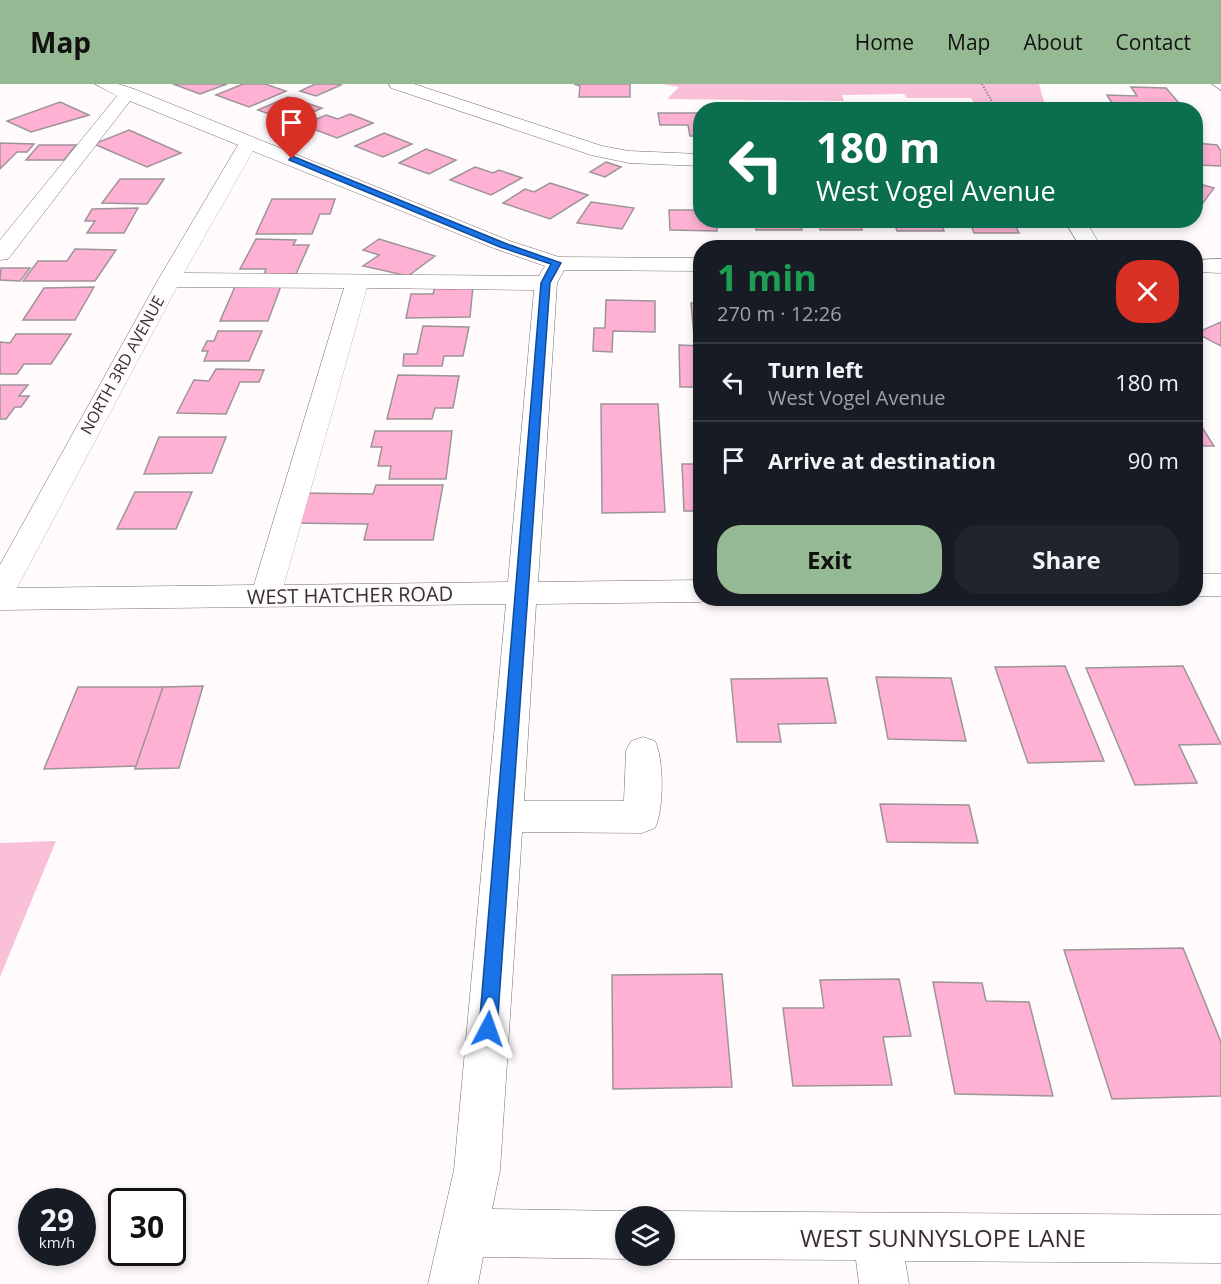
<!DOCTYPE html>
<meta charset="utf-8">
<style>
body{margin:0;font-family:"Open Sans",sans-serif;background:#20242c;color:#f1f3f6;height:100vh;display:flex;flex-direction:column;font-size:22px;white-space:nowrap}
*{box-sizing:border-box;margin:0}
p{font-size:20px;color:#9ea1a6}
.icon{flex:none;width:33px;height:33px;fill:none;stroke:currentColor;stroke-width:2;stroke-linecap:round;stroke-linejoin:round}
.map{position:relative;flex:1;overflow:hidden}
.details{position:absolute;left:693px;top:156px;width:510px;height:366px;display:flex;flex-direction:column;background:#171b24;border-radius:24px;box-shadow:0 3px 9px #0003}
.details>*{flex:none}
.top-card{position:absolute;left:693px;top:18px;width:510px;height:126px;border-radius:24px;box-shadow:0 3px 9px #0003;background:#0b6e4f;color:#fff;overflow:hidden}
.controls{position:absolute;left:615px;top:1122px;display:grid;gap:12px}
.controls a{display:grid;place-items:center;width:60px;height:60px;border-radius:50%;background:#171b24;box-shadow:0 3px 9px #0003;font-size:30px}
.speed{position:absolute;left:18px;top:1104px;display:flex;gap:12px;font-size:30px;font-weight:700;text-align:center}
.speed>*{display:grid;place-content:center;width:78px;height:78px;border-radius:50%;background:#171b24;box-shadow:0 3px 9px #0003;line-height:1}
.speed small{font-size:15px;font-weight:400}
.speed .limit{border:3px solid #111;border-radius:9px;background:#fff;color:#111}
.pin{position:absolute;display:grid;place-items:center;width:51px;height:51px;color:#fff;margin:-62px -26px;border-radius:50% 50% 50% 0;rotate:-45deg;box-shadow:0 0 6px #0007}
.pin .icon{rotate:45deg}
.me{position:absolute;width:66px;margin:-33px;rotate:4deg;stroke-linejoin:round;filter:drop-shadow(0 0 4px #0008)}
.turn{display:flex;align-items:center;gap:21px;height:126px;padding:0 24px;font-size:27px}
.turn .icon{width:78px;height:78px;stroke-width:2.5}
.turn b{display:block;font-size:42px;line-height:51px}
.round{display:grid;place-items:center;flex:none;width:63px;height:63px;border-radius:24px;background:#20242c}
.head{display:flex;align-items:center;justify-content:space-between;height:102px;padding:0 24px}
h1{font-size:36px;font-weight:700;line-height:45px;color:#1e9e55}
.action{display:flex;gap:12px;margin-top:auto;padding:12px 24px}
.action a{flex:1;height:69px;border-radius:24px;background:#95b993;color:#111;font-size:24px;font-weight:700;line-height:69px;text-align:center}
.action a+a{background:#20242c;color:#f1f3f6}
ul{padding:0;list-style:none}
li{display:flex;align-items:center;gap:18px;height:78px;padding:0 24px;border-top:2px solid #363941}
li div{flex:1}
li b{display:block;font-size:22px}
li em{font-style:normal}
header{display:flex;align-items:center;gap:36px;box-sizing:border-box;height:84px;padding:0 30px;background:#95b993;color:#111}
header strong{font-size:28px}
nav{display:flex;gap:33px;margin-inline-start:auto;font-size:21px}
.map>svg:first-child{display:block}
.green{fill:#f9c0d8}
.building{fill:#feb1d3;stroke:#9e9498;stroke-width:1.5}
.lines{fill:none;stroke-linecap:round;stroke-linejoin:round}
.minor-casing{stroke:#766d71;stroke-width:1}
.path{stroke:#928e90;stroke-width:2;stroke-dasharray:1.5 1.5;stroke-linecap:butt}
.minor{fill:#fff;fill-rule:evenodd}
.route{fill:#1a73e8;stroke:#114b97;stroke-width:1.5}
.labels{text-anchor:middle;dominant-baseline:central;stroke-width:4.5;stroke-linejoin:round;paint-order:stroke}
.far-street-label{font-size:16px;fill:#353133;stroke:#fffafc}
.street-label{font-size:20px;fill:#353133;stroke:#fffafc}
.near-street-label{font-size:24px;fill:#353133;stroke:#fffafc}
</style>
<header>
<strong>Map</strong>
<nav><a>Home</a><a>Map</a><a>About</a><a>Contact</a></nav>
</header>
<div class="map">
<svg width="1221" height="1200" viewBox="0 0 1221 1200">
<rect width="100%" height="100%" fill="#fffafc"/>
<path class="green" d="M663,0H1039L1046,25H978L971,14H907L904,10L842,11L844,17L667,15L679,3Z
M56,757L0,893V759Z"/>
<path class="building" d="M173,0H227L200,10Z
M243,0H265L286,7L249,23L216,11Z
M315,0H336L341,1L316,12L300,7Z
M574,0H630V13H579L580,2Z
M1131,3L1166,4L1179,19H1112L1107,11L1137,12Z
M288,13L322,24L291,38L258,26Z
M60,18L89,31L31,48L7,37Z
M920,21H964L966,26H922Z
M851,22H902L903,26H852Z
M787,23H841L842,26H787Z
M658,29H700V52H690L688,41H660Z
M350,30L373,39L337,54L303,41L326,31L338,35Z
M129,46L181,69L147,83L94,60Z
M384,49L412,60L383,73L355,62Z
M0,59L34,60L27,68H17L0,85Z
M1196,59L1217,61L1221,67V82L1197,81Z
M39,61H76L64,76H26Z
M426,65L456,76L429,90L399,79Z
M606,78L621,83L605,93L590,88Z
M475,83L493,89L499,86L522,94L491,111L450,96Z
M120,95H164L147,120L102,119Z
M550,99L588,111L550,135L503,119L525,105L534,108Z
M1196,99L1214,104L1203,119L1196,117Z
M272,115H335L330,130H320L312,150H256Z
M591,118L634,124L622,145L577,139Z
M696,118H700V136L733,137H716L717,147L670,146L669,126H697Z
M138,124L124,149H87L95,137H85L92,125Z
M754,136H800L802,146H756Z
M818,136H859L862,146H820Z
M893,136H960L962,142H942L944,147H897Z
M969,136H1013L1019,149H974Z
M1123,136H1169L1171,138L1132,143Z
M256,155L296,156L293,161H309L296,190H264L266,185H240Z
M379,155L435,172L408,192L363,182L379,171L363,166Z
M75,165L116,166L95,197H23L38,177H67Z
M1,184H30L20,197L0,196Z
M237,198L282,199L268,237H220Z
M473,202L470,233L406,234L411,210H433L435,203Z
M94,203L75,236H23L44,204Z
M606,216L655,217V248L613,247L612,268L593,267L594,244H605Z
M691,219H700V252H694Z
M1221,238V262L1196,249Z
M423,242L469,243L463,272H444L442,282H403L404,270H417Z
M218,247H262L249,277H204L208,267H202L207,257H214Z
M16,250H71L51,280H24L17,290H0V258L10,259Z
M679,261L700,262V303H680Z
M216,285L264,286L259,298H240L226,330L177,329L194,296L209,297Z
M398,291L459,292L453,324H435L432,335H387Z
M0,301H28L19,312H29L21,323H15L6,335H0Z
M601,320H658L665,428L602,429Z
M1196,334L1214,362H1196Z
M375,347H452L446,395H389L391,382H378L382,363H371Z
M159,353H226L212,389L144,390Z
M682,380H700V427H684Z
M376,401H443L433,456H364L368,440L289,439L298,409L373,410Z
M135,408H192L176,445H117Z
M1065,582L1104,677L1028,679L995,583Z
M1183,582L1221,660L1179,661L1197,699L1135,701L1086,584Z
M876,593L951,594L966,657L888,655Z
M827,594L836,639L778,640L781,658H737L731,595Z
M203,602L179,684L135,685L163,603Z
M78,603H163L136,682L44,685Z
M880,720L969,721L978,759L887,758Z
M1183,864L1221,958V1012L1112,1015L1064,866Z
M722,890L732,1003L613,1005L612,891Z
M899,895L911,952L883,953L892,1001L793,1002L783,924H824L820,896Z
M933,898L982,899L986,917L1029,918L1053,1012L955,1010Z"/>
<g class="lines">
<defs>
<path id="minor" d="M95,0H118L134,5L510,157L559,173L700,174V187L564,186L557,199L538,498L700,496V514H711L700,518L536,520L524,717H624L626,667L631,657L643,653L655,657C664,675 664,726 655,744L642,749L522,748L500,1086L492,1125L626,1127L639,1132H626V1172H634L626,1175L483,1173L478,1200H428L454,1086L506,520L0,526V481L158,196L238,61L130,17L8,175L0,176V156L117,12ZM253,67L496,165L545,182L539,192L184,189ZM177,203L344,204L254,501L17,504ZM367,204L534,206L508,498L284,501Z
M389,0H414L602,62L629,67L700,70V82L629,79L591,71L391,4Z
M1212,0H1221V6Z
M1064,136H1085L1102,164H1081Z
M1221,175V189L1196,188V176Z
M1196,490H1221V512H1196Z
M664,1127L1221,1131V1179L905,1177L909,1200H859L856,1176L664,1175L656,1172H664V1132H651Z"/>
</defs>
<use href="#minor" class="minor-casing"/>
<path class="path" d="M982,0L997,26"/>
<use href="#minor" class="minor"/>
</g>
<path class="route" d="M292,72L507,160L561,179L550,199L497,945L494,951L488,953L482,951L479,945L541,199L551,180L500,163L289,76Z"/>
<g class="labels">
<g class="far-street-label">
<text transform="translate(122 281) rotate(-61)">NORTH 3RD AVENUE</text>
</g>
<g class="street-label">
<text transform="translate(350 511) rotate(-1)">WEST HATCHER ROAD</text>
</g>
<g class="near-street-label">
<text x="943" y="1153">WEST SUNNYSLOPE LANE</text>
</g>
</g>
</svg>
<div class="controls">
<a><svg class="icon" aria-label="layers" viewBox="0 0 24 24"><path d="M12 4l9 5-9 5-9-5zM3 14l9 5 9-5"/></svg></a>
</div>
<div class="speed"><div>29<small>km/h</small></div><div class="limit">30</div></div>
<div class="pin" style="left:292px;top:75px;background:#d93025"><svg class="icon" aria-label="arrive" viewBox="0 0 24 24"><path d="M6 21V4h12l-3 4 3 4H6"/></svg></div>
<svg class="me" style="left:488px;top:945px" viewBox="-20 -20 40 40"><path d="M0-17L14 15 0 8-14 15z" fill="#1a73e8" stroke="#fff" stroke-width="4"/></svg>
<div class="top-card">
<div class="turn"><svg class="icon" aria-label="left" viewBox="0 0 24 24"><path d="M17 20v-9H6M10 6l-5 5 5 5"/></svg><div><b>180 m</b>West Vogel Avenue</div></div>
</div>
<section class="details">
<div class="head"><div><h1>1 min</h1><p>270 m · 12:26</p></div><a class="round" style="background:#d93025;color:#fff"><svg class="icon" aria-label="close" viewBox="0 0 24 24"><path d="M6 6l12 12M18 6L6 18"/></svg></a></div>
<ul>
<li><svg class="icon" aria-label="left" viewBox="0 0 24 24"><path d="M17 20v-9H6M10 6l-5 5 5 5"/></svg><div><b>Turn left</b><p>West Vogel Avenue</p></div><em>180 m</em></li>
<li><svg class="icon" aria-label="arrive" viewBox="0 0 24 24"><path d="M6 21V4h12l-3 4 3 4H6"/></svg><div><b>Arrive at destination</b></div><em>90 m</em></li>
</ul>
<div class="action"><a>Exit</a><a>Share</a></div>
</section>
</div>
